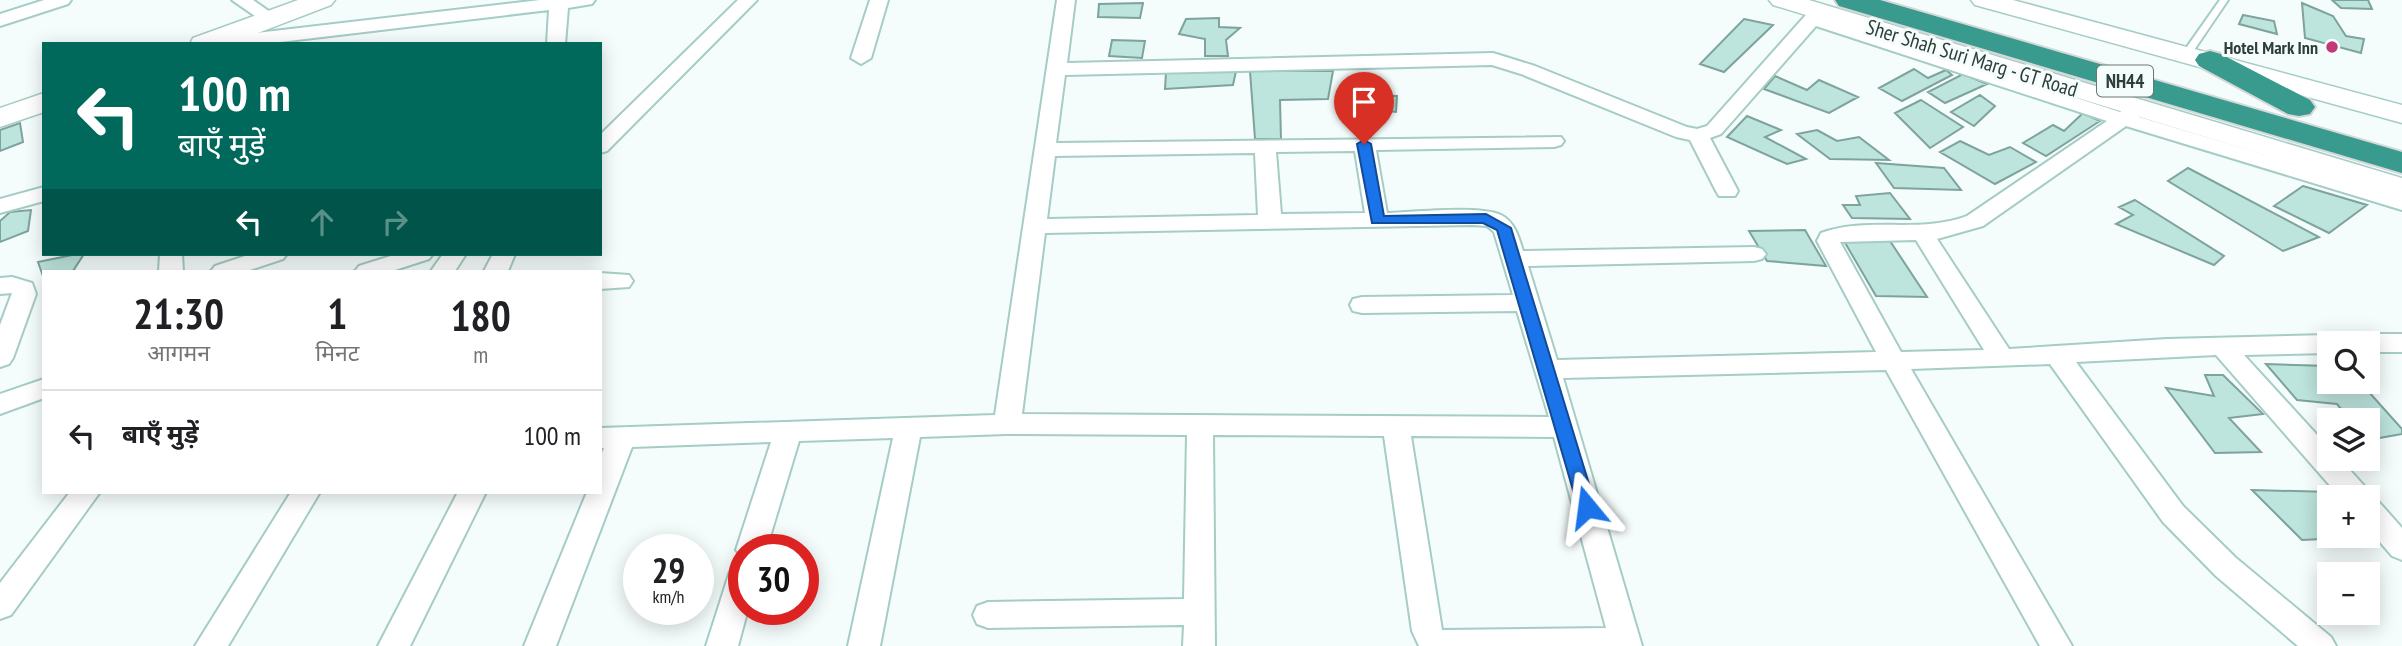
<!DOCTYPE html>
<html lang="hi">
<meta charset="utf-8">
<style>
body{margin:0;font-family:"PT Sans Narrow","Noto Sans Devanagari",sans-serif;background:#f6f6f6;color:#202124;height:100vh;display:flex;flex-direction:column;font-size:26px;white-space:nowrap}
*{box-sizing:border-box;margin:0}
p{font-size:23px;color:#757577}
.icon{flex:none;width:38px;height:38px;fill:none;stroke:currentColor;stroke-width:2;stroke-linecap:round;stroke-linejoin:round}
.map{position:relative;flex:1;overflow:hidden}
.details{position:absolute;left:42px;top:270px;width:560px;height:224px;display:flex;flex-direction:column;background:#fff;border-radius:0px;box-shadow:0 4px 18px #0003}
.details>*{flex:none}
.guide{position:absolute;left:42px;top:42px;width:560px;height:214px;border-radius:0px;box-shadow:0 4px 18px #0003;background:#00695c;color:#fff;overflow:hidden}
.buttons{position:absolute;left:2317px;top:331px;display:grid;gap:14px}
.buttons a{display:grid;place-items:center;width:63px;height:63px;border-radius:0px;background:#fff;box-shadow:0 4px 18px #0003;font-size:35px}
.speed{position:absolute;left:623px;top:534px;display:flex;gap:14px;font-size:35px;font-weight:700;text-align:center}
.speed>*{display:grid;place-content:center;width:91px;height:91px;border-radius:50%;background:#fff;box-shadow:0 4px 18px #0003;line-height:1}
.speed small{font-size:18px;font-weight:400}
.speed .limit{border:10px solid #d22;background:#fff;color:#111}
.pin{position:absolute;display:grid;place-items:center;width:60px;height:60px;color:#fff;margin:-72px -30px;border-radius:50% 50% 50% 0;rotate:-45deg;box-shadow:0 0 7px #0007}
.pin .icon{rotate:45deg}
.me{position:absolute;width:77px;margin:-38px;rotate:344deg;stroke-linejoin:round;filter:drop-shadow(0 0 5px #0008)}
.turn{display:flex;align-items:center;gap:24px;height:147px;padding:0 21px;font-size:32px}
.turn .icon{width:91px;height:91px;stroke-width:2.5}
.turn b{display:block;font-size:49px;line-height:60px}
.lanes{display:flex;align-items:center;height:66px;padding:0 21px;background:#0003;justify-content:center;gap:35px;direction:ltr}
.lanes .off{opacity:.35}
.eta{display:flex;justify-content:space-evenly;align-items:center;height:119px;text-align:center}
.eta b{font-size:42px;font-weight:700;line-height:49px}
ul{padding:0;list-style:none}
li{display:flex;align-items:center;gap:21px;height:91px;padding:0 21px;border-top:2px solid #e0e0e0}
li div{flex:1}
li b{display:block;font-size:26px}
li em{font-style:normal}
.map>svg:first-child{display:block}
.building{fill:#bde4dd;stroke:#7da39c;stroke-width:2}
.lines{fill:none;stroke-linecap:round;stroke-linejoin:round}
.lane-casing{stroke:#a5ccc5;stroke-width:4}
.street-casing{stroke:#a5ccc5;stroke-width:4}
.secondary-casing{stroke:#a5ccc5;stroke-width:3}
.highway-casing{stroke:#d5d8d8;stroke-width:4}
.lane{fill:#fff;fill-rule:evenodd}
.street{fill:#fff;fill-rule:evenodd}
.secondary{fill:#fff;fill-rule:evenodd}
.highway{fill:#389b8e;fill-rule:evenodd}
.route{fill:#1a73e8;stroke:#114b97;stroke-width:2}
.poi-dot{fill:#c13977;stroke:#f5fdfc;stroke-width:2.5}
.labels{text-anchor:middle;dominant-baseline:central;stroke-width:6;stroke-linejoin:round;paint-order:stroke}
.far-poi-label{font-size:18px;font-weight:bold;fill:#2d3d3a;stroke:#f5fdfc;text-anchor:end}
.shield{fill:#f5fdfc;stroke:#697774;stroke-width:2}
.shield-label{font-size:19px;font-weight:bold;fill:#2d3d3a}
.street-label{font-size:21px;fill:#2d3d3a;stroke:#f5fdfc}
</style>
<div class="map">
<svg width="2402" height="646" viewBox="0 0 2402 646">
<rect width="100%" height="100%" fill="#f5fdfc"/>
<path class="building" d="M2332,0H2368L2372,9L2341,8Z
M1143,3L1140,18L1098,17L1099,4Z
M2302,3L2333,16L2346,36L2364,39L2361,53L2305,38Z
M2243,15L2274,21L2277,34L2239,24Z
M1219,18V27L1240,28L1226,40L1228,56H1205V39L1179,34L1186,19Z
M1744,19L1773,25L1724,72L1700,64Z
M1112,40L1145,41L1142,58L1109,56Z
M1914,69L1928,78L1946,70L1952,75L1902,101L1879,88Z
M1236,71L1233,85L1165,89L1166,72Z
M1250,71H1333L1328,99L1280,100L1281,139H1255Z
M1963,74L1987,84L1945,103L1928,92Z
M1775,76L1807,90L1819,80L1858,97L1829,113L1764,89Z
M1353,95L1397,96L1396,112L1350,107Z
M1980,95L1995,106L1974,126L1951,112Z
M1921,100L1963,127L1930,148L1895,113Z
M2083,113L2100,121L2046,156L2023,143L2053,125L2064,131Z
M1747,116L1781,130L1765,137L1806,159L1787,164L1727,137Z
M20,123L23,142L0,151V130Z
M1817,130L1837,141L1859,137L1889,160L1830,159L1797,134Z
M1960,141L1989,155L2010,147L2036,162L1995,184L1940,152Z
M1876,163L1944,168L1961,190L1894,188Z
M2188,168L2319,237L2283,251L2168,181Z
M2303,186L2367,205L2329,233L2274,206Z
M1890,193L1910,219L1852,218L1843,205H1860L1856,196Z
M2135,200L2224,256L2214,265L2116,224L2133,215L2119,207Z
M31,210L28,231L0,242V221L10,212Z
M1805,230L1826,266L1767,261L1749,231Z
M1844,241H1890L1927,297L1876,296Z
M77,254H84L73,271H44V279L38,262Z
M2266,364L2329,366V382H2360L2402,429V434L2368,440V420H2350L2337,404L2297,400Z
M2205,375H2223L2263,414L2229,418L2261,452L2215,453L2166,388L2214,396Z
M2252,490L2332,492L2335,497H2329V536L2364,537L2302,540Z"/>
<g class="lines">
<defs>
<path id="lane" d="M2220,0H2228L2190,56H2184L2182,54Z"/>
<path id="street" d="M44,0H71L68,4L0,26V14Z
M232,0H253L280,19L277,23H265Z
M540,0H595L592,4L568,8L565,44H547L549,10L263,44H204L213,38Z
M738,0H757L607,151L600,153V135Z
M870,0H888L871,58L861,64L851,58Z
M1057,0H1075L1067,63L1493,53L1535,66L1687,127L1697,129L1707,126L1813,7L1819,6L1828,11L1824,17L2120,112L2132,104H2146L2149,108L2139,117L2402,196V210L2126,126L1983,226L1937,239L2009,349L2167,339L2329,335L2338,338L2341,343H2329V353L2244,355L2329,448V458H2339L2367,489L2370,499L2378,501L2402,528V560L2392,556L2368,528V497H2340L2216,355L2076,362L2183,506L2236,558L2331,637L2336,646H2298L2216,576L2163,522L2050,364L1911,369L2072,646H2040L1886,370L1563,378L1642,646H1419L1412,631L1384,436L1213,435L1215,646H1183L1184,625L988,628L977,624L973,615L977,606L988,602L1184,599L1187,435L1007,434L920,437L880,646H848L893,438L799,441L766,550H744V559L736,550L771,442L632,447L556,646H524L587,492H600V458L604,448H600V428L995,415ZM1816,26L2107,121L1967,216C1919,234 1868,216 1821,233L1817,241L1876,352L1557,360L1528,266L1754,261L1762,259L1766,254L1762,249L1754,247L1523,251C1519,238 1515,222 1501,215C1481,205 1412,212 1387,213L1376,150L1554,147L1561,145L1564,141L1561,137L1056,143L1065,75L1492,65L1521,74L1676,137L1690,140L1716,191L1719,196H1735L1738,191L1710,138L1721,134ZM1355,151L1365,213L1281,214L1276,152ZM1255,153L1258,215L1047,219L1055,156ZM1472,225L1487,226L1494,232L1513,295L1362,297L1353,299L1350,305L1353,311L1362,313L1517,311L1549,417L1022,414L1045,233ZM1916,240L1984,350L1901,352L1840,242ZM1411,436L1554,437L1606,628L1442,630Z
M44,187V201L0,213V199Z
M160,254H182L183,271H159Z
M251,254H287L283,259L247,271H211L215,266Z
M397,254H433L429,259L392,271H355L359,266Z
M443,254H466L455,271H431Z
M493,254H515L508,271H484Z
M600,273L629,275L633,281L629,287L600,289Z
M12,277L32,283L36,294L13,358L9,364L0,367V325L12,293L0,294V278Z
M2368,334H2402V352H2368V343H2356L2359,337Z
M44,379V398L0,414V394Z
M70,492H100L11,615L0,619V583Z
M291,492H320L228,646H195Z
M458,492H486L410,646H378Z
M744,562V609H748L738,646H706L729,574L734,565Z"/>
<path id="secondary" d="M298,0H335L331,5L229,44H190L193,38Z
M1769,0H1809L2402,178V197L1773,5Z
M1971,0H2013L2402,105V123L1975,5Z
M44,93V112L0,127V108Z"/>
<path id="highway" d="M1835,0H1880L2402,152V173L1839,6Z
M2210,51L2221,54L2310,100L2315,107L2310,114L2299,116L2288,114L2199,66L2195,60L2199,54Z"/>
</defs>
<use href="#lane" class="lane-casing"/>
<use href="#street" class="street-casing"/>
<use href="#secondary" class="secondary-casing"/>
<use href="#highway" class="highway-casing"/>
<use href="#lane" class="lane"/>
<use href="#street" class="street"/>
<use href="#secondary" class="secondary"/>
<use href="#highway" class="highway"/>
</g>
<path class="route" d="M1364,140L1371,144L1384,216L1486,214L1511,228L1596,507L1594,512L1587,514L1581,512L1578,507L1497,230L1483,223H1372L1357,144Z"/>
<circle class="poi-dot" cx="2332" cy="47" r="7"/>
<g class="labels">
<g class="far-poi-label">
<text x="2318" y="47">Hotel Mark Inn</text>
</g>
<rect class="shield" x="2097" y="65.5" width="56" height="31" rx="5"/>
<g class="shield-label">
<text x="2125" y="81">NH44</text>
</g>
<g class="street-label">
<text transform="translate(1972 58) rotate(17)">Sher Shah Suri Marg - GT Road</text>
</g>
</g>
</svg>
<div class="buttons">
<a><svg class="icon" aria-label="search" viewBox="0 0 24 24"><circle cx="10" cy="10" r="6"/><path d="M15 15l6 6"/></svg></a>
<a><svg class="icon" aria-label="layers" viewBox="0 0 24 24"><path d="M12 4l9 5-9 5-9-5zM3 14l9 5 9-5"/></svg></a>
<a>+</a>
<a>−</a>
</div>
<div class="speed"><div>29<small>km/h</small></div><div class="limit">30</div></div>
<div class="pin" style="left:1364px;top:144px;background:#d93025"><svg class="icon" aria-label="arrive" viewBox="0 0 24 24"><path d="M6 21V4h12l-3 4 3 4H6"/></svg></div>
<svg class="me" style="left:1587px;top:507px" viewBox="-20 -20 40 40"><path d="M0-17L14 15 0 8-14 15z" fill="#1a73e8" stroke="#fff" stroke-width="4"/></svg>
<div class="guide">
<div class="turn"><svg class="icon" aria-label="left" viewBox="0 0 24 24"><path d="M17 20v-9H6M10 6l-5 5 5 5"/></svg><div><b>100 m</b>बाएँ मुड़ें</div></div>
<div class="lanes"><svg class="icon" aria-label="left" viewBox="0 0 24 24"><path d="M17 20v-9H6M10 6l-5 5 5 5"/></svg><svg class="icon off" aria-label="ahead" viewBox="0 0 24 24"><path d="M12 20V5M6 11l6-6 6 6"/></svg><svg class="icon off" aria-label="right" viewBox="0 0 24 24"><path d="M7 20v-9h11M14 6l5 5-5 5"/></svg></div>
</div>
<section class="details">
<div class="eta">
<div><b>21:30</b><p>आगमन</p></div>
<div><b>1</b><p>मिनट</p></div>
<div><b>180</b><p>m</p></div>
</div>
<ul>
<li><svg class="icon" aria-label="left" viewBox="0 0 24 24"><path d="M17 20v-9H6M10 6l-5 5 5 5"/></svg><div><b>बाएँ मुड़ें</b></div><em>100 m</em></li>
</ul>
</section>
</div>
